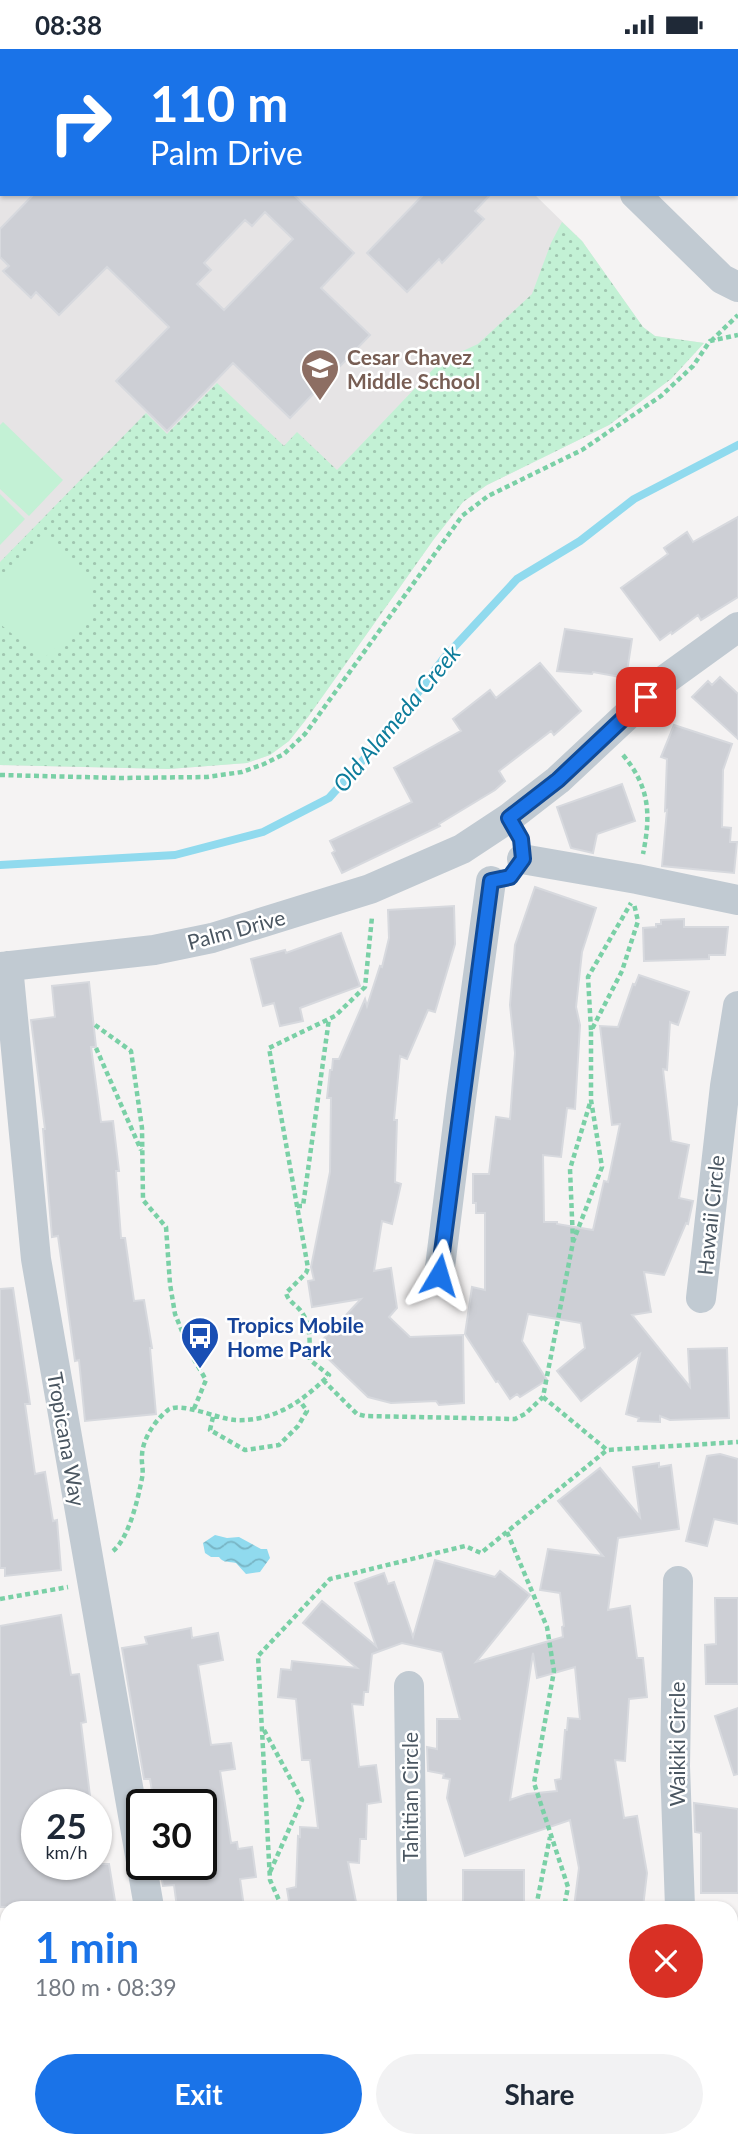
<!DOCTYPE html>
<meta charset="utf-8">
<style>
body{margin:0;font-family:Lato,sans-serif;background:#f2f2f3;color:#1f2937;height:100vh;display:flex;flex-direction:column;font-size:26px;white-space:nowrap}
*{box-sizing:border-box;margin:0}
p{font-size:23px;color:#747a83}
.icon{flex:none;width:38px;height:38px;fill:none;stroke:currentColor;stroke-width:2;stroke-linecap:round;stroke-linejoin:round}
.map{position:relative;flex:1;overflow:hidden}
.sheet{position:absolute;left:0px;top:1852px;width:738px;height:247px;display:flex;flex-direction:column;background:#fff;border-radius:21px 21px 0 0;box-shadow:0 2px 5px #0004}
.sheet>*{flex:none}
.banner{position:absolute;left:0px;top:0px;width:738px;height:147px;box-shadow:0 2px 5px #0004;background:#1a73e8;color:#fff;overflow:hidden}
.speed{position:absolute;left:21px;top:1740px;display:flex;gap:14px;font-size:35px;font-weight:700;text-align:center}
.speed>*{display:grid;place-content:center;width:91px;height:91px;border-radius:50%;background:#fff;box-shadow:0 2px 5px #0004;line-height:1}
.speed small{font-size:18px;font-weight:400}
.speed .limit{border:4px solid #111;border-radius:10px;background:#fff;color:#111}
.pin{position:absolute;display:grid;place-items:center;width:60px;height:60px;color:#fff;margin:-30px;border-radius:14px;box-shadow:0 4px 10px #0006}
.me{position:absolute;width:77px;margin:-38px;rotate:7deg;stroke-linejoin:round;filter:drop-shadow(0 0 5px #0008)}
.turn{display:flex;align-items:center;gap:24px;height:147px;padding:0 35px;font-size:32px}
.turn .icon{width:91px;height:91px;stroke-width:2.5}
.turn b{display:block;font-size:49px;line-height:60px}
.round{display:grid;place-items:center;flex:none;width:74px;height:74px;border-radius:37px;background:#f2f2f3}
.headline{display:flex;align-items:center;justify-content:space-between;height:119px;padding:0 35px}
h1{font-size:42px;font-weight:700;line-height:52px;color:#1a73e8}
.button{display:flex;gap:14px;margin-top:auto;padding:14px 35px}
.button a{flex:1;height:80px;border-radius:42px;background:#1a73e8;color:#fff;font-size:28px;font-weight:700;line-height:80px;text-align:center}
.button a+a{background:#f2f2f3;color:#1f2937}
.status{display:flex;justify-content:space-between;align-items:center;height:49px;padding:0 35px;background:#fff;direction:ltr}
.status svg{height:19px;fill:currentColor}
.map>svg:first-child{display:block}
.education{fill:#e6e4e5}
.grass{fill:url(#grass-dots)}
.pitch{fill:#c3f1d5}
.water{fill:url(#water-waves)}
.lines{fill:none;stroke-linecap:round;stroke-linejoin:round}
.stream{stroke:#90daee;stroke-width:8}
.building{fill:#cdcfd5;stroke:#d7d9de;stroke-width:2;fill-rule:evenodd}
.path{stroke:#7ad0a6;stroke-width:4.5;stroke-dasharray:5 3.5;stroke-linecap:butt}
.minor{stroke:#c1cad2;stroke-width:30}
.route-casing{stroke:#114b97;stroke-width:18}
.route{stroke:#1a73e8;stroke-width:12}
.labels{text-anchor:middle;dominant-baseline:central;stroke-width:5;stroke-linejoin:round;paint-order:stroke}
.education-label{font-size:21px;font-weight:bold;fill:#785e54;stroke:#fff;text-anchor:start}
.street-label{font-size:21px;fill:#4a5661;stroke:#fff}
.transit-label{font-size:21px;font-weight:bold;fill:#164399;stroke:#fff;text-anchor:start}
.water-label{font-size:23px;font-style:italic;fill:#0c7c9b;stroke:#fff}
</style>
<div class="status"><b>08:38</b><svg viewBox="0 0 49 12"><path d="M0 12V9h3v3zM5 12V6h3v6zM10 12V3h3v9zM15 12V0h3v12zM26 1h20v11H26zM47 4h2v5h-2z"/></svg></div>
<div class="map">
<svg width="738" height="2097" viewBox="0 0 738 2097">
<defs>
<pattern id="grass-dots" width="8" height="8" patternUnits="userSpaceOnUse" patternTransform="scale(1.75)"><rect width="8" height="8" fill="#c3f1d5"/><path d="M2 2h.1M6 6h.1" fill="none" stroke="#a0c6b0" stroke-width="1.8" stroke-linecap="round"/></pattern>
<pattern id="water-waves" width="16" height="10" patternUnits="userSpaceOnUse" patternTransform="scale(1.75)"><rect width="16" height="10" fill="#90daee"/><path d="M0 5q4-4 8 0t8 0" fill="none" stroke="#78b4c4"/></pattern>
</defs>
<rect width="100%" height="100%" fill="#f5f3f3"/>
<path class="education" d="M0,0H387L389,2H2V145H534L582,192L643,278L655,287L704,294L671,330L609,376L487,436L463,453L434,490L308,668L289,692L270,706L247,714L169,720L0,716Z"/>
<path class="grass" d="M562,173L582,192L643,278L655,287L704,294L671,330L609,376L487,436L463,453L434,490L308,668L289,692L270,706L247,714L169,720L0,716V513L146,364L167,385L217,334L284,397L297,383L337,421L441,312L478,295L532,245L551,194Z"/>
<path class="pitch" d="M3,373L63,431L29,467L0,440V376Z
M0,445L25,470L0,496Z
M44,486L91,535L90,569L43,610L0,575V528Z"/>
<path class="water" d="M215,1486L227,1489L239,1488L261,1500H267L270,1509L260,1523L246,1525L236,1514C229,1512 224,1515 219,1508H211L205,1504L203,1494Z"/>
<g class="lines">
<path class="stream" d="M0,816L175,806L263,783L329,749L389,682L444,609L517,530L580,492L634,450L738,396"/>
</g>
<path class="building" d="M34,145H293L354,204L321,239L370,286L290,369L233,314L167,382L116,332L169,278L107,218L59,266L36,243L31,249L3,222L9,217L0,208V180ZM265,163L293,190L224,261L197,235L211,221L204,214L245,171L252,177Z
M424,145H491L475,162L484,170L442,214L439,210L407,243L367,204Z
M738,468V548L701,571L698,566L672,585L671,583L660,591L621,539L668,505L664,499L687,483L693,493Z
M565,580L632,590L626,629L593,623L592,625L557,622Z
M540,614L581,662L554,686L551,682L499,722L505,732L495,741L439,775L440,777L342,824L332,804L335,802L330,792L412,753L394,719L461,682L453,670L490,641L496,649Z
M720,628L738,645V690L692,648L708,632L712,636Z
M674,676L732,695L723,721L722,778L731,779L730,793H737L734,824L662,817L667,761L665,762L667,710L661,708Z
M622,735L635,772L597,785L593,804L571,799L557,758Z
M535,838L596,859L582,903L576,958L580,976L575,1060L567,1059L561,1108L543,1106L544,1173H557V1175L593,1181L604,1132L608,1133L620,1075L612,1076L600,977L618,978L633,935L635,936L639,926L689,943L678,976L670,973L667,1021L663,1020L671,1092L689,1096L679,1149L693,1152L688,1175L686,1174L664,1226L644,1223L651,1263L632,1266L690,1338L688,1300L727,1299L729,1369L670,1371L660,1367V1373L638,1372L639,1369L626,1365L640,1305L581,1352L557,1322L585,1299L581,1274L528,1265L522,1292L547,1331L520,1348L517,1345L510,1350L498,1332L496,1333L465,1285L472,1238L485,1241V1164H476V1154H473V1125H489L496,1068L510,1070L515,1004L510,956L515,896Z
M454,857L455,895L435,963L428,961L407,1010L400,1007L394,1071H397L395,1133L401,1135L392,1175L382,1172L374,1222L391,1219L397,1259L389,1268L410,1288L463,1286L464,1354L439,1356L436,1352L391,1354L368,1348L316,1298L361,1250L312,1258L308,1232L314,1231L311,1218L330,1123L331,1049H327L330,1021H332L333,1010H339L365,950L367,957L380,917L382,918L389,889L388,861Z
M684,870V878H728L725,906H709V910L644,912L643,879L656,878V875H661V871Z
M341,884L360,937L300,959L303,972L280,977L274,954L263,957L251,910L285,901L286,904Z
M89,933L96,998H91L101,1073L113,1072L119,1122H116L121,1189H125L134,1252L144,1251L152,1299H150L156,1365L85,1372L79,1311L75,1312L58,1187L52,1188L43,1080H45L31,971L55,968L52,937Z
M13,1239L30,1355H25L35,1425L45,1423L53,1472L57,1471L61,1521L5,1527V1519H0V1240Z
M720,1405L738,1410V1475L714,1470L707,1497L686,1492L707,1407Z
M659,1414V1418L671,1416L679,1480L618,1489L608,1561L630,1557L637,1609H643L647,1648L629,1650L625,1712L615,1711L624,1769L637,1767L647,1824L643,1858H574L579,1819L570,1771L465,1807L447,1749L450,1730L443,1729L444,1725L428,1722L427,1698L437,1700V1670H460L442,1603L402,1594L372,1605L368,1643H364L363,1656L352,1655L359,1718L376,1716L381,1753L367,1755L366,1790H360L359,1814L348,1813L357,1858H290L287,1840L296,1838L298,1787L300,1788V1778L318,1779L310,1711H302L296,1650L278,1648L281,1620L291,1621L292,1612L357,1619L303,1574L322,1552L376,1597L355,1534L384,1524L388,1535L394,1533L413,1588L435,1511L495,1528L500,1522L530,1546L476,1613L563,1588L562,1578L564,1577L560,1544L540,1541L548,1500L603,1507L558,1452L600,1419L640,1468L633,1418ZM533,1604L537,1629L575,1618L580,1670L568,1669L567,1681H565L561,1730L555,1731L557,1742L527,1745L510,1751Z
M715,1549H738V1635H706L705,1596L716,1595Z
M61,1566L71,1626L79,1625L86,1673L81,1674L91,1755H37V1815H109L115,1852L73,1858H0V1577Z
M191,1579L192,1589L218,1584L223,1611L198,1616L211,1696L231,1694L235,1720L220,1722L231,1794L237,1793L238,1800L252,1798L256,1828L240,1830L244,1858H177L174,1836L163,1837L159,1815H201V1755H154L150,1730H144L122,1599L147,1595L145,1588Z
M738,1659V1725L734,1726L715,1667Z
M694,1754L738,1760V1844H701V1784L695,1783Z
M463,1821H524V1858H463Z"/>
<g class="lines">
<path class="path" d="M711,292L738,266
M623,706C650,738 651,766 643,805
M0,726L121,729L207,728L242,723L264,715L284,705L305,685L462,467L488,447L582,401L661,347L693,317L710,292L738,286
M95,976L131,1002L142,1079L143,1151L166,1178L170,1235L175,1265L192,1307L206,1331L193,1362
M591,981L588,928L631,854
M96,999L141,1101
M297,1157H303L329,970
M573,1193L570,1120L590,1054
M323,1331L357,1365L365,1367L515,1370L525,1365L543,1348L573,1193L602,1118L591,1051V982L622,922L638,872L634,855
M543,1348L607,1401L738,1393
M213,1368L210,1381L245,1401L279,1396L298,1377L307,1362L300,1352
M507,1483L547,1578L554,1622L534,1734L568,1838L564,1858
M113,1502C129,1489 138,1450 142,1429C144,1421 141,1414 142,1407C142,1391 155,1371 168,1361C180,1352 218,1370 235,1371C274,1373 303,1352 329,1326L310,1311C309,1293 312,1276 300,1261C295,1255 288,1252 286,1244L306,1224L308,1219L269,999L335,967L365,938L372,868
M0,1550L68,1538
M264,1681L302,1751L270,1823
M282,1858L270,1831L258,1607L330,1530L465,1497L481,1504L607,1401
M536,1858L550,1788
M327,2091L330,2097
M561,2091L562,2097"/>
<path class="minor" d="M483,0L486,2
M635,145L722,230L738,238
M522,810L637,830L738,851
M8,917L36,1210L149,1858
M0,918L154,901L212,889L370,840L462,800L509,769L558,731L666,630L738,578
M439,1226L461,1050L491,832
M701,1249L725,1037L738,957
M678,1532L675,1717L680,1858
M409,1637L412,1858
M0,2077L7,2079
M53,2091L74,2097
M425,2091L426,2097
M691,2091V2097
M186,2097V2091"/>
</g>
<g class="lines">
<defs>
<path id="route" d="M439,1226L491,832L510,828L523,810L521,790L509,769L558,731L646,648"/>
</defs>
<use href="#route" class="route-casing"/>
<use href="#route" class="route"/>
</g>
<defs>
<symbol id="school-pin" viewBox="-11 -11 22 30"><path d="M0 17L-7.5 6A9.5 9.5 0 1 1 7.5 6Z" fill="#8d6e63" stroke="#fff"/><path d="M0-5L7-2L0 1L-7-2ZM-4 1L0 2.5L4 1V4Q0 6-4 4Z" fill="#fff"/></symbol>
<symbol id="bus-pin" viewBox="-11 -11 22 30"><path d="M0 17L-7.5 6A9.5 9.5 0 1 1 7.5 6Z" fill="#1a4fb4" stroke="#fff"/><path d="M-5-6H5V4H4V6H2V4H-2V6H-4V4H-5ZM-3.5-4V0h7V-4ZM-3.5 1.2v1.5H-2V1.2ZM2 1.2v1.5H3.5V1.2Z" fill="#fff"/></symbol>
</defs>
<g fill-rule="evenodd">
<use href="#school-pin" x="298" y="297" width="44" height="60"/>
<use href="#bus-pin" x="178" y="1265" width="44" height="60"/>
</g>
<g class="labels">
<g class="education-label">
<text x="347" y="307">Cesar Chavez<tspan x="347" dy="24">Middle School</tspan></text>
</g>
<g class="street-label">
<text transform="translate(236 880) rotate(-15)">Palm Drive</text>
<text transform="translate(710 1166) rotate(-84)">Hawaii Circle</text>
<text transform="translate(67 1390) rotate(80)">Tropicana Way</text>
<text transform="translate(676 1695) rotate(-90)">Waikiki Circle</text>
<text transform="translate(409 1748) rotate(-90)">Tahitian Circle</text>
</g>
<g class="transit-label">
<text x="227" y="1275">Tropics Mobile<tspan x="227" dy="24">Home Park</tspan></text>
</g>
<g class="water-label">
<text transform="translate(396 669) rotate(-50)">Old Alameda Creek</text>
</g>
</g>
</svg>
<div class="speed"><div>25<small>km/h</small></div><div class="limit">30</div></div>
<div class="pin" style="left:646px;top:648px;background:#d93025"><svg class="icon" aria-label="arrive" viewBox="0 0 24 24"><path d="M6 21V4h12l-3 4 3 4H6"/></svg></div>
<svg class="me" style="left:439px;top:1226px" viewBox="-20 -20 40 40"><path d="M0-17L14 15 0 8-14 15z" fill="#1a73e8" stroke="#fff" stroke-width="4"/></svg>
<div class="banner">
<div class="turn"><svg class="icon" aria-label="right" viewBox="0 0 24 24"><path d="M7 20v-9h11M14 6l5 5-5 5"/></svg><div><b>110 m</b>Palm Drive</div></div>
</div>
<section class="sheet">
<div class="headline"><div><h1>1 min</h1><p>180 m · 08:39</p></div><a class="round" style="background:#d93025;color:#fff"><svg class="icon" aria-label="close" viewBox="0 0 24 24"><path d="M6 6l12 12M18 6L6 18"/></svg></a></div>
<div class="button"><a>Exit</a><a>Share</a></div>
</section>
</div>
